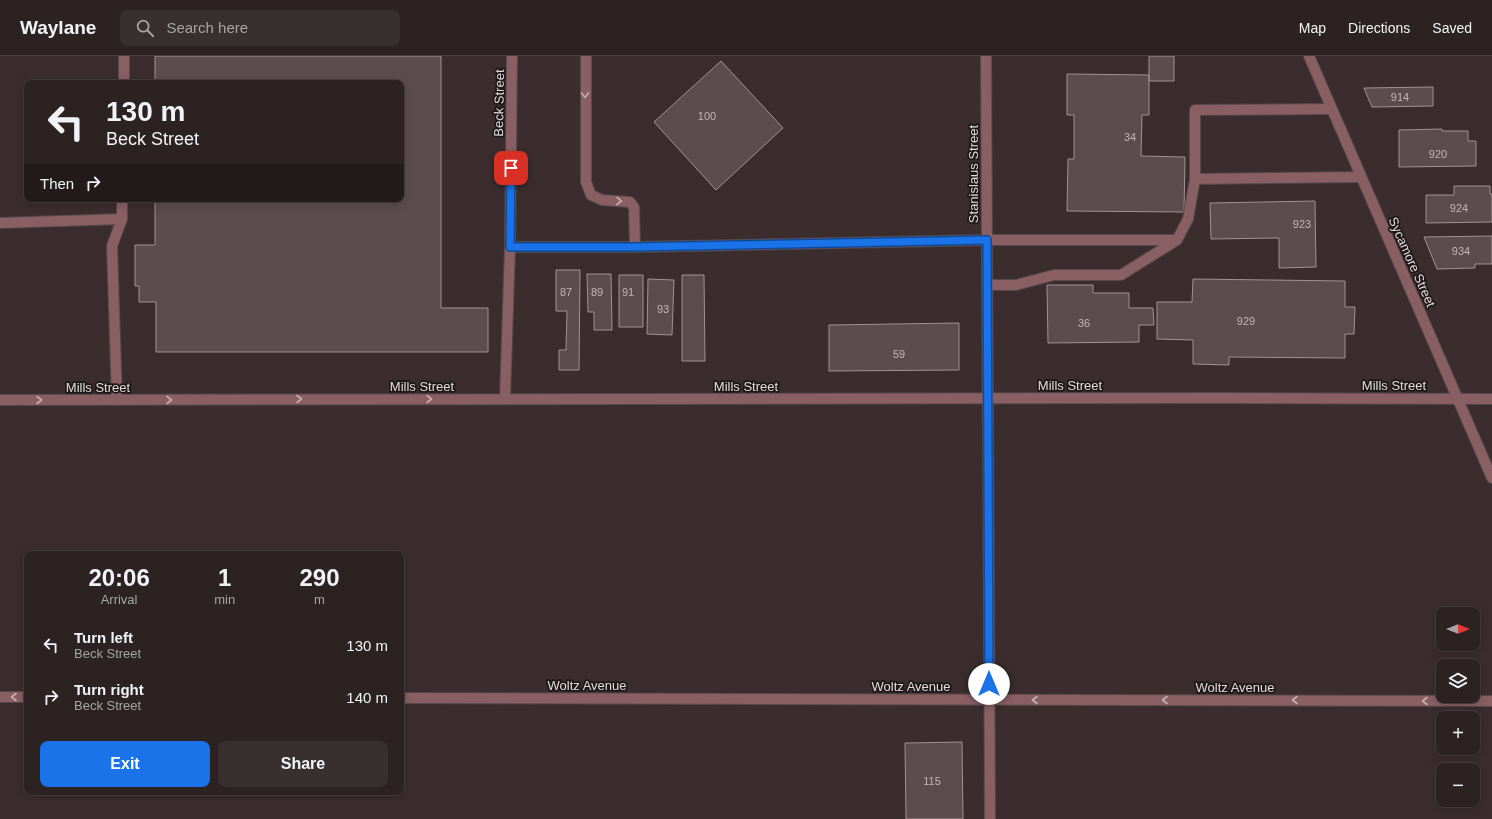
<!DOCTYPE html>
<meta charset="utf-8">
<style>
body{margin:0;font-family:Arial,sans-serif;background:#382f2f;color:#f1f3f6;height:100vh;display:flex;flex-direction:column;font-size:15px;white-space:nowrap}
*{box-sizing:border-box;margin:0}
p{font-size:13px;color:#a6a4a5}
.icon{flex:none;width:22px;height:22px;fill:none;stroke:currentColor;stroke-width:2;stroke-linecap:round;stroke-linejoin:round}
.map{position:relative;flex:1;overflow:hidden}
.panel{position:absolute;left:24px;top:495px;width:380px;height:244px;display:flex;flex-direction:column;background:#2c2222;border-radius:8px;box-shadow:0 2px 10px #0003,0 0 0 1px #483f40}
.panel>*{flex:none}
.hud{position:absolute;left:24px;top:24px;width:380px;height:122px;border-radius:8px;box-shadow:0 2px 10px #0003,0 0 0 1px #483f40;background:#2c2222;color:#f1f3f6;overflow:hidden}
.needle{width:26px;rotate:90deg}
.fabs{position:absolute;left:1436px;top:551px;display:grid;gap:8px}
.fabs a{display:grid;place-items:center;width:44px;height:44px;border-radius:8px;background:#2c2222;box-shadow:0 2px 10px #0003,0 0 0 1px #483f40;font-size:20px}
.pin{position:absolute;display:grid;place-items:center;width:34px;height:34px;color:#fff;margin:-17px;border-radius:8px;box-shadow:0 2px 6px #0006}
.me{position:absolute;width:44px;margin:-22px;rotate:0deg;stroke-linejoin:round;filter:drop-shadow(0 0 3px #0008)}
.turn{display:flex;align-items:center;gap:14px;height:84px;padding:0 16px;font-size:18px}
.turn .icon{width:52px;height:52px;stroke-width:2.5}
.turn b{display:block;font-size:28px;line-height:34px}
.then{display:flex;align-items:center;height:38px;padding:0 16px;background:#0003;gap:8px;font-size:15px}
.eta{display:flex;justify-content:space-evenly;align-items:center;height:68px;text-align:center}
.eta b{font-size:24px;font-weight:600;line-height:28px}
.action{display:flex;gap:8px;margin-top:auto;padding:8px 16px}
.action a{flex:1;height:46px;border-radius:8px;background:#1a73e8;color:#fff;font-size:16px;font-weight:600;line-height:46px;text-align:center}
.action a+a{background:#382f2f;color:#f1f3f6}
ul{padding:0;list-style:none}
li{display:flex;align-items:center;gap:12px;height:52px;padding:0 16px}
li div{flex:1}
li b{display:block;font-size:15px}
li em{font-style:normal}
header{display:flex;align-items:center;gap:24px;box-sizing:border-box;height:56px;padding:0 20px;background:#2c2222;border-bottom:1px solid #483f40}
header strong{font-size:19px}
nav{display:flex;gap:22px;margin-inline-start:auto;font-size:14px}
.search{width:280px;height:36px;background:#382f2f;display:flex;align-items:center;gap:10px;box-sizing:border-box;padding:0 14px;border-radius:8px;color:#a6a4a5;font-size:15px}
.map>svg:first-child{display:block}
.building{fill:#5c4c4d;stroke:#a39193}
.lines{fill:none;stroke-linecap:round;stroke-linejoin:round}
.service-casing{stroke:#56494a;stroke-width:12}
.minor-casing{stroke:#56494a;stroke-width:12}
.tertiary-casing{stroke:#56494a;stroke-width:12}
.service{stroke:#895f64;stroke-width:10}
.minor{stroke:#895f64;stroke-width:10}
.tertiary{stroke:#895f64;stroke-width:10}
.oneway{stroke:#c4afb1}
.route-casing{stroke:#114b97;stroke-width:10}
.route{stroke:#1a73e8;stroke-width:7}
.labels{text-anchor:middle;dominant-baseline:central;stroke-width:3.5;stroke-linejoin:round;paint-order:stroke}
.number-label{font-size:11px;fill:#c2b6b8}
.street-label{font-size:13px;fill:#e4dadb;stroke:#1e1718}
</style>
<header>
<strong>Waylane</strong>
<div class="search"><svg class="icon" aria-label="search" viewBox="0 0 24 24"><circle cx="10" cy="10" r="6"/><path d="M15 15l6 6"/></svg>Search here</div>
<nav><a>Map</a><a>Directions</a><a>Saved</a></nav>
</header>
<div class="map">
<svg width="1492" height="763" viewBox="0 0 1492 763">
<rect width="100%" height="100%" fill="#3b2d2e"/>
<path class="building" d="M155,0H441V252H488V296H156V246H139V230H135V189H155V143H401V27H155Z
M1149,0H1174V25H1149Z
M721,5L783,72L716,134L654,66Z
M1067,18L1149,19V59H1142L1141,100L1185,101L1184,156L1067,155L1068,103H1074V59H1067Z
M1433,31V50L1372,51L1364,32Z
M1442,73V75H1468V85H1476V110L1399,111V74Z
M1454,130H1490V138H1492V166L1426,167V139H1454Z
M1315,145L1316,211L1279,212V182L1211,183L1210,147Z
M1492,180V208H1475V212L1437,213L1424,181Z
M556,214H580L579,314H559V294H566L567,255H556Z
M587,218H611L612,274H594V256H588Z
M619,219H643V271H619Z
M682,219H704L705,305H682Z
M648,223L674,224L672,279L647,278Z
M1193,223L1345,225V251H1355L1354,278H1345V302L1229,301V309L1193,308V284L1157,283V246H1192Z
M1047,229H1093V237H1129V252H1153L1154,269H1139V286L1048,287Z
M959,267V314L829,315V269Z
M962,686L963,763H906L905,687Z"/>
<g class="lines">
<defs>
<path id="service" d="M586,0V126L591,139L602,144L630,146L634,151L635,191
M124,27V0
M1331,53L1195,54V123L1361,121
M0,167L122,163
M987,184H1177
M987,229H1016L1054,219H1121L1177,184L1188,163L1195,123
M117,344L112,190L122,163V143"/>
<path id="minor" d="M986,0L990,763
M510,191H635L987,184
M505,343L510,191L512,0
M0,344L1225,342L1492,343
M0,641H27
M401,642L1492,645"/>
<path id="tertiary" d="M1309,0L1492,422"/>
</defs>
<use href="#service" class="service-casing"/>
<use href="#minor" class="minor-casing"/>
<use href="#tertiary" class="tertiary-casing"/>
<use href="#service" class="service"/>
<use href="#minor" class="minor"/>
<use href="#tertiary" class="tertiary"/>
</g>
<defs><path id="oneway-chevron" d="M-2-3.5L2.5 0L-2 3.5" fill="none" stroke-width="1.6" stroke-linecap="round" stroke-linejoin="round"/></defs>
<g class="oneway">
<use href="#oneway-chevron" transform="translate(585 39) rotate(90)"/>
<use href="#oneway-chevron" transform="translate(619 145) rotate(1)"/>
<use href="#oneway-chevron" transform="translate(299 343)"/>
<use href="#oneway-chevron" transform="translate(429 343)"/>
<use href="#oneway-chevron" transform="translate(39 344)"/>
<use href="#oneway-chevron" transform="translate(169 344)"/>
<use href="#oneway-chevron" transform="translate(14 641) rotate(180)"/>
<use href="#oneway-chevron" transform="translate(1035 644) rotate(-180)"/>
<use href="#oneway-chevron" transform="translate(1165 644) rotate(-180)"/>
<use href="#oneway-chevron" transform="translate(1295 644) rotate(-180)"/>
<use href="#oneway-chevron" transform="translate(1425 645) rotate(-180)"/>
</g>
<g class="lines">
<defs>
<path id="route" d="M511,112L510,191H635L987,184L989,628"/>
</defs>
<use href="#route" class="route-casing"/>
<use href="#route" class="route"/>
</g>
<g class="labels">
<g class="number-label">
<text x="1400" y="41">914</text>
<text x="707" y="60">100</text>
<text x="1130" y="81">34</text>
<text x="1438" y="98">920</text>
<text x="1459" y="152">924</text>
<text x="1302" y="168">923</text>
<text x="1461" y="195">934</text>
<text x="566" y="236">87</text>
<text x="597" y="236">89</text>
<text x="628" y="236">91</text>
<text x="663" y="253">93</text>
<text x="1246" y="265">929</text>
<text x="1084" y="267">36</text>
<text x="899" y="298">59</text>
<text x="932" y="725">115</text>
</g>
<g class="street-label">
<text transform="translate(499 47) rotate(-89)">Beck Street</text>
<text transform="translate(973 118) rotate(-90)">Stanislaus Street</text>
<text transform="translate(1412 206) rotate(66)">Sycamore Street</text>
<text x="1070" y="329">Mills Street</text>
<text x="1394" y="329">Mills Street</text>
<text x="422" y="330">Mills Street</text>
<text x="746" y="330">Mills Street</text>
<text x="98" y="331">Mills Street</text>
<text x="587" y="629">Woltz Avenue</text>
<text x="911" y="630">Woltz Avenue</text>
<text x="1235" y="631">Woltz Avenue</text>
</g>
</g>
</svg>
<div class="fabs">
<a><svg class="needle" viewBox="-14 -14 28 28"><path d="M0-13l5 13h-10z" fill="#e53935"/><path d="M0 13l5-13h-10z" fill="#a6a4a5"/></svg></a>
<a><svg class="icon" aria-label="layers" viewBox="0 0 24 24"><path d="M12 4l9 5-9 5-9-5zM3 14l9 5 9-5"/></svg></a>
<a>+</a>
<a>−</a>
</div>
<div class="pin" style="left:511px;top:112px;background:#d93025"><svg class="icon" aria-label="arrive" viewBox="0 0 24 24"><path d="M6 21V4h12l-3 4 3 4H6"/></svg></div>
<svg class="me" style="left:989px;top:628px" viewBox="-20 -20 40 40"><circle r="19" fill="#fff"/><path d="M0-13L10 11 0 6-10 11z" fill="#1a73e8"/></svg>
<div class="hud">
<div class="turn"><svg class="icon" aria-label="left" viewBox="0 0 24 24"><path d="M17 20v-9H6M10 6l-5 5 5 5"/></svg><div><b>130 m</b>Beck Street</div></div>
<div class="then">Then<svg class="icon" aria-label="right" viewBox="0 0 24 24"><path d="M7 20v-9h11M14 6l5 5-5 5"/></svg></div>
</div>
<section class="panel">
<div class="eta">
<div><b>20:06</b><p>Arrival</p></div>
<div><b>1</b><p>min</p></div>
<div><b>290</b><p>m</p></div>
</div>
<ul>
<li><svg class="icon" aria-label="left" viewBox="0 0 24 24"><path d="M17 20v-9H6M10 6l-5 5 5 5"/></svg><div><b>Turn left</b><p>Beck Street</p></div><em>130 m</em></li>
<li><svg class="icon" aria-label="right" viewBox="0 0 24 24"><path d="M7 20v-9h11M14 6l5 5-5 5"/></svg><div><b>Turn right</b><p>Beck Street</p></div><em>140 m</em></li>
</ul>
<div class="action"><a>Exit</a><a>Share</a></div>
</section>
</div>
